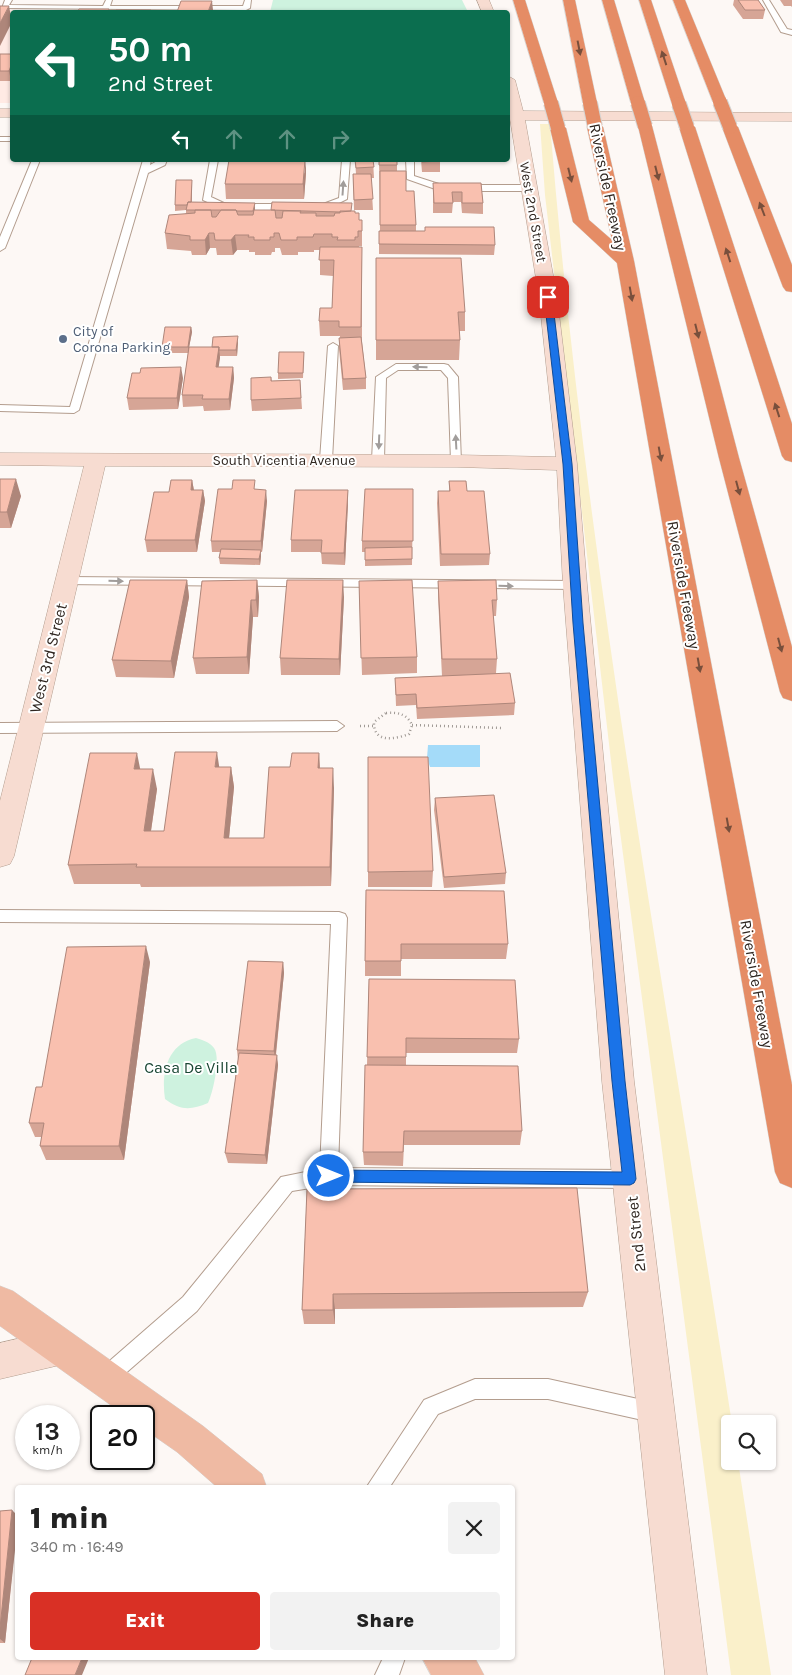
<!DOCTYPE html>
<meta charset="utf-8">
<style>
body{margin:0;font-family:Karla,sans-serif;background:#f2f2f2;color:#222;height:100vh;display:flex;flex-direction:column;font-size:19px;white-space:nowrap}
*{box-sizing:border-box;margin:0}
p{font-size:16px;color:#767676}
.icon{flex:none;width:28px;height:28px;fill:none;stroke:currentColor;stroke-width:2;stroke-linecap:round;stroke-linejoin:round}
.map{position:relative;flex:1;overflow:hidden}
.panel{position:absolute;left:15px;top:1485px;width:500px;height:175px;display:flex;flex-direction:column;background:#fff;border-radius:5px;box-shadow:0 1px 4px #0004}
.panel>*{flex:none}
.hud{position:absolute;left:10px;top:10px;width:500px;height:152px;border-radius:5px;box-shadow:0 1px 4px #0004;background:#0b6e4f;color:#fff;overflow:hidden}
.controls{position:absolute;left:721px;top:1415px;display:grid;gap:10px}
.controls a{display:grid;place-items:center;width:55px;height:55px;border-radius:5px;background:#fff;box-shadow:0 1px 4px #0004;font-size:25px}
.speed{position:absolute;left:15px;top:1405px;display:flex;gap:10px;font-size:25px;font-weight:700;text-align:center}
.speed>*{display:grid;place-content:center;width:65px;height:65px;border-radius:50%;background:#fff;box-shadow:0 1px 4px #0004;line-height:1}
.speed small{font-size:12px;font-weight:400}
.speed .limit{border:2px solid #111;border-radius:8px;background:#fff;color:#111}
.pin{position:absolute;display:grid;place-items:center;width:42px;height:42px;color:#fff;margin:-21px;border-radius:10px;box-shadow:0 2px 8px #0006}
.me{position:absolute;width:55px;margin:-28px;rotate:90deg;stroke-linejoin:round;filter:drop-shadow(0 0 4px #0008)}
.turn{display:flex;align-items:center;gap:18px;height:105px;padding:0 15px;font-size:22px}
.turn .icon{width:65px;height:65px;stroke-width:2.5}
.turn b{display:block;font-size:35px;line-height:42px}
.lanes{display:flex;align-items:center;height:48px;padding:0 15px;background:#0003;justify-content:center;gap:25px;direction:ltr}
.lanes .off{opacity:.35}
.round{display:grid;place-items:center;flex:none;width:52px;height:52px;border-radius:5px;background:#f2f2f2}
.summary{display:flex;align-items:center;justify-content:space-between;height:85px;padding:0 15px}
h1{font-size:30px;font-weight:800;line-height:38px}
.primary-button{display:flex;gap:10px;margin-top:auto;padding:10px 15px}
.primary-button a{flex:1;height:58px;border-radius:5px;background:#d93025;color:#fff;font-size:20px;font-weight:800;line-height:58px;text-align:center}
.primary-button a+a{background:#f2f2f2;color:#222}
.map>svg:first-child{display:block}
.education{fill:#ffeae4}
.green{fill:#cef2df}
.sand{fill:#faf0ca}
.water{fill:#a4dbf9}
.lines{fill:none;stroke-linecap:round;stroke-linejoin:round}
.lane-casing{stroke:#b39d8e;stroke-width:2}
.secondary-casing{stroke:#b39d8e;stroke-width:1}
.primary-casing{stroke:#d5d4d2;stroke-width:1}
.highway-casing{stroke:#d5d4d2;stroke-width:1}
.path{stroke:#a09a95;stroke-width:2.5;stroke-dasharray:1 3;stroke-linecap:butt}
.lane{fill:#fff;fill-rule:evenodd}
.secondary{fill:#f7dcd1;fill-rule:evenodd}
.primary{fill:#efbaa3;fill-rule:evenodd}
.highway{fill:#e58c65;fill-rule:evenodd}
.highway-bridge-casing{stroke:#d5d4d2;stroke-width:16;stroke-linecap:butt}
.highway-bridge{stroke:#e58c65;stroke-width:14}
.wall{fill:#d6a596}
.shaded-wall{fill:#ae867a}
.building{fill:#f9c0af;stroke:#ae867a}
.oneway{fill:#784f3c}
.oneway2{fill:#a19d9b}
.route{fill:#1a73e8;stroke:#114b97}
.service-dot{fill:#5c6f8a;stroke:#fff;stroke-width:2}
.labels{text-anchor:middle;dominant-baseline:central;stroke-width:4;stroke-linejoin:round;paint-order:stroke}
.far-street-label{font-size:14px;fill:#2f2620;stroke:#fff}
.far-service-label{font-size:14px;fill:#4e5e75;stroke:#fff;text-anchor:start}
.street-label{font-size:16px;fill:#2f2620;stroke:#fff}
.park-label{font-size:16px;fill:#194633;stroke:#fff}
</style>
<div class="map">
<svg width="792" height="1675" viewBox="0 0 792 1675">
<rect width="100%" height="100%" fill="#fdf8f5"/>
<path class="education" d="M0,10H267L266,12H12V103H0Z"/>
<path class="green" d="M273,0H462L468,12H270Z
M196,1038C202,1040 210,1042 214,1048C221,1057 213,1093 208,1103C191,1110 181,1111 165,1099C161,1073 167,1044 196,1038Z"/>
<path class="sand" d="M540,124H550C585,560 666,992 732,1424H730V1461H738L771,1675H731L613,778L545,195Z"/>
<path class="water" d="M428,745H480V767H430L427,758Z"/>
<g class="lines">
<defs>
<path id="lane" d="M5,0H12L9,5L103,6L106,0H112L110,6H243L245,0H251L250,8L246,10L2,8Z
M763,0H769L787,29L792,30V35L781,32Z
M0,137H12V141H0Z
M32,160H40L5,248L0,251V237Z
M143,160H151L150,165L159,160H167L165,165L148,173L79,410L74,413L0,411V405L70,407Z
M210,160H218L211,197L226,204H292L296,207L292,210H225L203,200Z
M342,160H350L347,199L327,209H312V205L323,204L339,198Z
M406,160H414V176L442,185H528L532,188L528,191H441L407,179Z
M333,343L338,346L332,460L326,463L320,460L328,346Z
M396,364H444L448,365L458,377L461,463L457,464L451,461L448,378L441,370H398L386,378L384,460L378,463L372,460L376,377Z
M67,577L575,581L581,585L575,589L63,584L61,581Z
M337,721L344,726L337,731L0,733V723Z
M0,910L339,912L345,914L347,918L338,1168L630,1170L636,1173L639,1179L636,1185L630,1188L329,1185L292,1191L197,1311L112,1385L105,1388L98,1385L95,1378L98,1371L183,1297L281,1177L320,1169L331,924L0,922Z
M475,1379H548L656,1403L663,1406L666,1413L663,1420L656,1423L548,1399H475L438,1414L389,1488H366L424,1400Z
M383,1658H405L399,1675H375Z"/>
<path id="secondary" d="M477,0H489L494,12H482Z
M508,76L515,80L523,111L792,113V121L525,120L557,297L577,464L587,585L634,1081L707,1675H665L602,1081L563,585L557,470L457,467L105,466L14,856L10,864L0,867V801L84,466L0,465V453L457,455L556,457L539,297L510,119H508Z
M0,109H12V117H0Z
M60,1329L73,1334L78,1347L73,1360L60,1365L0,1379V1343Z"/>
<path id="primary" d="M0,1286L13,1291L203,1426L262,1474L267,1488H218L177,1452L144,1429V1416H126L0,1326Z
M422,1658H475L484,1675H431Z"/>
<path id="highway" d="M513,0H525L558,103L556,106L551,107L544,103Z
M563,0H575L597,103L595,106L590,107L583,103Z
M602,0H614L645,103L643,106L638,107L631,103Z
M639,0H651L686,104L684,107H674L672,104Z
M673,0H685L727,102L725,105L720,106L713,102Z
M595,122L603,127L634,261L792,1085V1188L780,1183L775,1172L617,263L573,222L550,128L558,123L566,128L589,220L612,240L587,127Z
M645,122L652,126L739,458L792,647V701L783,698L780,692L719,458L638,126Z
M687,122L695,127L792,424V462L785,460L782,456L679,127Z
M730,122L738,127L792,265V292L786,291L783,287L722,127Z"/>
</defs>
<use href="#lane" class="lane-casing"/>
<use href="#secondary" class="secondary-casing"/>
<use href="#primary" class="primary-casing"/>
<use href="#highway" class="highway-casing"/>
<path class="path" d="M386,713C398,712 407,714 412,725L409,734C396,739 373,744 374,722Z
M412,725L502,728
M360,726H373"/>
<use href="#lane" class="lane"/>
<use href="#secondary" class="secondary"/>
<use href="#primary" class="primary"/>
<use href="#highway" class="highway"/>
<defs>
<path id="highway-bridge" d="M720,102L730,127
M551,103L558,128
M590,103L595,127
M638,103L645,126
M679,104L687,127"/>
</defs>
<use href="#highway-bridge" class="highway-bridge-casing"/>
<use href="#highway-bridge" class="highway-bridge"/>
</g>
<path class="wall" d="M734,0H758L765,10L763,19H743L733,5Z
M780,0H792V7L791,6H784Z
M12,47V83V79L11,81H0V54H12L11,49Z
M355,160H373L374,178H371L373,210H354L353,174H356Z
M379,160H397V171L406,191L416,225V231L495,245L494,255L379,254V244L380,231Z
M421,160H440V172H422Z
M306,173L304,199H226L225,184Z
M433,183H481L483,203V214L462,213L461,202H453L452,213H433Z
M192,185V202L255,210L352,211L355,213H359V220H362V246H359V247L362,262V342L366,378V389L343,390L339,349V338H340V336H320L319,321L332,308L333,276L320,275V250H314V252H298V255H282L280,248H275V252H272L271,255H255V252H249V250H237L233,255H217L216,248H210L206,255H192L191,251L167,249L165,233L186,213V210L175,211V205Z
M376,258L465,312V331H459L460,340L459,360H376Z
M191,327L192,332L189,347H212L238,342L237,356H220L218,367H233L234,378L230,410L204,411L203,406L183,407L182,395L188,353H162V347Z
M304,352L303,378L278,379V373Z
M140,373L183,378L178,409L129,410L127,398Z
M271,377L272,381L300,380L302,409L252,411L251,400Z
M0,479L21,496L11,528H0Z
M192,480L194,490H203L205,501L197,552H147L145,540Z
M449,481L467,491L490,554L489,565L440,566L437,503L438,491H449Z
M255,489L267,501L262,552H261V556L260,565L220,564L219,558L220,552H212L211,541Z
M413,489L412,565L365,566V552H362V541Z
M348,490V502L345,565L322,564L321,552H291V540Z
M187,580L189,597L174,678L116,677L112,660Z
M257,580L259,597L258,617H253L249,674H196L193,658Z
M359,581L417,657V673L362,675Z
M438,581L497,600L496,616H493L497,659L496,673L515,703L514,715L417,719L416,705L396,706L395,678L442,676L438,597Z
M344,597L340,675H281L280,658Z
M319,753L320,768L334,788L331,886L141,887L140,884H74L68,865L140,769L157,789L151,831H164L219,767H231L234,787L229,838H264L290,767Z
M435,798L506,873L505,884L444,888L434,810Z
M433,871L432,887H368V872Z
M366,890L508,944L506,959H401V976H365V961Z
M150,962L124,1160H46L40,1146L42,1137H35L29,1123L42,1087Z
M283,962L284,973L276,1055L278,1065L267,1164L228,1163L225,1153L238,1060L237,1050Z
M369,979L519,1039L517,1053H406V1065L522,1131L520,1145H404L403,1166L364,1165L363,1152L367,1065Z
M307,1189L588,1292L583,1307L335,1309V1324H304L302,1310Z
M0,1511L18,1516L5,1643H0Z"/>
<path class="shaded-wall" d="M212,1L213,10L212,12H208Z
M9,6L12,22L0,46V23Z
M12,63V73H11L12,79L11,81L9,71Z
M306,160V173L304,199L303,184Z
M192,180V185L191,210L190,205Z
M255,203V213L253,222V211Z
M209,233L210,248L206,255L205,240Z
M235,235L237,250L233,255L231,240Z
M191,327L192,332L188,353V347Z
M238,336V342L237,356L236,350Z
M219,347L220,358L217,378L216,367Z
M181,367L183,378L178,409L177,398Z
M233,367L234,378L230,410L229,399Z
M16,479L21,496L11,528L7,512Z
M192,480L194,491L191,490Z
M203,490L205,501L197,552L195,540Z
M266,490L267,501L262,552L261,541Z
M348,490V502L345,565L344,553Z
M261,550V556L260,565L259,559Z
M187,580L189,597L174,678L171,661Z
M257,580L259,597L258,617L256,600Z
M343,580L344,597L340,675L339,659Z
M251,600L253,617L249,674L247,657Z
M217,752L220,772L215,767Z
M137,753L141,773L134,769Z
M319,753L320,773L318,768Z
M231,767L234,787L227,858L224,838Z
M333,768L334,788L331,886L330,867Z
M153,769L157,789L148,851L144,831Z
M146,946L150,962L124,1160L119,1146Z
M283,962L284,973L275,1061L274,1051Z
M277,1055L278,1065L267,1164L265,1155Z
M333,1294L335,1309V1324L333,1310Z
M12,1510L18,1516V1522L5,1643L0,1639V1628Z
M82,1658H89L82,1675H75Z"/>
<path class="building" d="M738,0H758L765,10H745Z
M181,1H212L208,12H177Z
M0,6H9L0,23Z
M79,9H109L108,12H77Z
M116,10H151L150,12H115Z
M0,54H12V63L9,71H0Z
M229,160H305L303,184H225Z
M355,160H373L374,167L356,168Z
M379,160H397V165H379Z
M422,160H440V161L422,162Z
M380,171H406V191H414L416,225H380Z
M353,174H371L373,199L354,200Z
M176,180H192L191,202H188L187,205H175Z
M433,183H481L483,203H462V192H452L453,203H434Z
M188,202L255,203L253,211H237L236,210H186Z
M272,202L352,203L351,211L340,212L271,210Z
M195,210H211L212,217H216L221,210H236L238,215H253L254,210H275L276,218H282L283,211H301L300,213H316V216H334L335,213H340V211H355V213H359V220H362V231H358V237H355V240H337L338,237H332V234H314L313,237H297V240H281L279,233H274V237H270V240H254V237H248L249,235H235L231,240H215L214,233H209L205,240H190V236L165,233L169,215L195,213Z
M425,227H494L495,245L379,244V231H425Z
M320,247H362L361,327H339V321H319L320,308H332L334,260H319Z
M376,258H461L465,312H458L460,340H376Z
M165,327H191L188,347H162Z
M238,336L236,350H219V347H212L213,337Z
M361,337L366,378L343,379L339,338Z
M189,347H219L216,367H233L229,399H202L203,395H182Z
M279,352H304L303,373H278Z
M181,367L177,398H127L132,373H140L141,368Z
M271,377V381L300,380L301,398L251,400V378Z
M0,479H16L7,512H0Z
M171,480H192L191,490H203L195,540H145L154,492H169Z
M233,480H255L254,489L266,490L261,541H211L218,489H232Z
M449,481H466L467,491H484L490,554H441L438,491H450Z
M365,489H413V541H362Z
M295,490H348L344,553H321L322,540H291Z
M412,547V559L365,560V548Z
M221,549L261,550L259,559L219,558Z
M130,580H187L171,661L112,660Z
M257,580L256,600H251L247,657L193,658L202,581Z
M287,580H343L339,659L280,658Z
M412,580L417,657L361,658L359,581Z
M496,580L497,600H492L497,659H442L438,581Z
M510,673L515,703L417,708L416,694L396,695L395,678Z
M175,752H217L215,767H231L224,838H264L269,767H290L292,753H319L318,768H333L330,867H136L137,864L68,865L90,753H137L134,769H153L144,831H164Z
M368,757H428L433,871L368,872Z
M494,795L506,873L444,877L435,798Z
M366,890L504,891L508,944H401V961H365Z
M146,946L119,1146H40L44,1123H29L36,1087H42L67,947Z
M248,961L283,962L274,1051L237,1050Z
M369,979L515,980L519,1039L406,1038V1057H367Z
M239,1053L277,1055L265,1155L225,1153Z
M365,1065L518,1066L522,1131H404L403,1152H363Z
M577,1188L588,1292L333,1294V1310H302L307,1189Z
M12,1510L0,1628V1511Z
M32,1658H82L75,1675H25Z"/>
<defs><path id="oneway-solid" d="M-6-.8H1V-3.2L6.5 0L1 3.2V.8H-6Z" transform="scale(1.25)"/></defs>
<g class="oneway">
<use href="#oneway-solid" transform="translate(579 48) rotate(79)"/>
<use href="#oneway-solid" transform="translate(664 58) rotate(-108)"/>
<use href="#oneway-solid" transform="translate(657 173) rotate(76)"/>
<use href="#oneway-solid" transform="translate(570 175) rotate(76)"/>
<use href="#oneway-solid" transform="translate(762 209) rotate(-111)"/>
<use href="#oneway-solid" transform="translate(728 255) rotate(-108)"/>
<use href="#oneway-solid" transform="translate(631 294) rotate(80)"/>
<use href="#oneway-solid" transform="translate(697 331) rotate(76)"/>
<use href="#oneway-solid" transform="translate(777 410) rotate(-108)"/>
<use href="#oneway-solid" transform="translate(660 454) rotate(80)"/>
<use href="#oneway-solid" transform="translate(738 488) rotate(75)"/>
<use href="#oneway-solid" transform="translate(780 645) rotate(75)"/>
<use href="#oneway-solid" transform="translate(699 665) rotate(80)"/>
<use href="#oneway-solid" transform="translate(728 825) rotate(80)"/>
</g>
<g class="oneway2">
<use href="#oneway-solid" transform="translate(343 188) rotate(-86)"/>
<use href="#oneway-solid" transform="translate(420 367) rotate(-179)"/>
<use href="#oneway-solid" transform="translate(379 442) rotate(92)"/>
<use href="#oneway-solid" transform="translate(456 442) rotate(-93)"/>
<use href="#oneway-solid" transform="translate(116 581) rotate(1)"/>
<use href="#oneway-solid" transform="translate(506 586) rotate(1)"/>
</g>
<path class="route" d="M548,294L552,297L572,464L583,623L625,1081L636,1179L634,1183L630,1185L329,1182L324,1181L322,1176L324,1171L329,1170L622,1172L612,1081L573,623L563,464L544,297Z"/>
<circle class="service-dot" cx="63" cy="339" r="5"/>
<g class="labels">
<g class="far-street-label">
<text transform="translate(533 212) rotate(80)">West 2nd Street</text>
<text x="284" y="460">South Vicentia Avenue</text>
</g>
<g class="far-service-label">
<text x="73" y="331">City of<tspan x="73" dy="16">Corona Parking</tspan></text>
</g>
<g class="street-label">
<text transform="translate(608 187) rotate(78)">Riverside Freeway</text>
<text transform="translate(684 585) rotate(80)">Riverside Freeway</text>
<text transform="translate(48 658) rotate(-76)">West 3rd Street</text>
<text transform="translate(757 984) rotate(80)">Riverside Freeway</text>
<text transform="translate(636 1234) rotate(-96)">2nd Street</text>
</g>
<g class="park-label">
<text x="191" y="1067">Casa De Villa</text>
</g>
</g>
</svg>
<div class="controls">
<a><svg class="icon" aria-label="search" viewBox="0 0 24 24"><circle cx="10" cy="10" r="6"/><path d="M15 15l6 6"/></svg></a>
</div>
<div class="speed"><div>13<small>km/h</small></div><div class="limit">20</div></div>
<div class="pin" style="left:548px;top:297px;background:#d93025"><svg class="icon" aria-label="arrive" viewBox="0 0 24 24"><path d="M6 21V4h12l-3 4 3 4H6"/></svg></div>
<svg class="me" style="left:329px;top:1176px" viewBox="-20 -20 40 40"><circle r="17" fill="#1a73e8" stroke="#fff" stroke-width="3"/><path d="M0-11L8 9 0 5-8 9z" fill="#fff"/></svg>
<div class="hud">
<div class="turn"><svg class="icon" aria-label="left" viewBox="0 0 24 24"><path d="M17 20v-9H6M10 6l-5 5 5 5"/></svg><div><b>50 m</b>2nd Street</div></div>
<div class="lanes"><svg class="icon" aria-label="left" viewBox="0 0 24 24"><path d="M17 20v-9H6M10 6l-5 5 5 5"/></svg><svg class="icon off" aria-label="ahead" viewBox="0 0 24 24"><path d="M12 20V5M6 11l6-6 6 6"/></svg><svg class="icon off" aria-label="ahead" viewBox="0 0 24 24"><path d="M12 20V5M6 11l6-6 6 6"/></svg><svg class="icon off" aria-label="right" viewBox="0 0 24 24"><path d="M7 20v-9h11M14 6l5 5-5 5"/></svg></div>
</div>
<section class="panel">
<div class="summary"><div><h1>1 min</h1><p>340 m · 16:49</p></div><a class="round"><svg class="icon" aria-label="close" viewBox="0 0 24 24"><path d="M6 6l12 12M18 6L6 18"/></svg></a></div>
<div class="primary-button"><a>Exit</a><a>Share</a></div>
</section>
</div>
